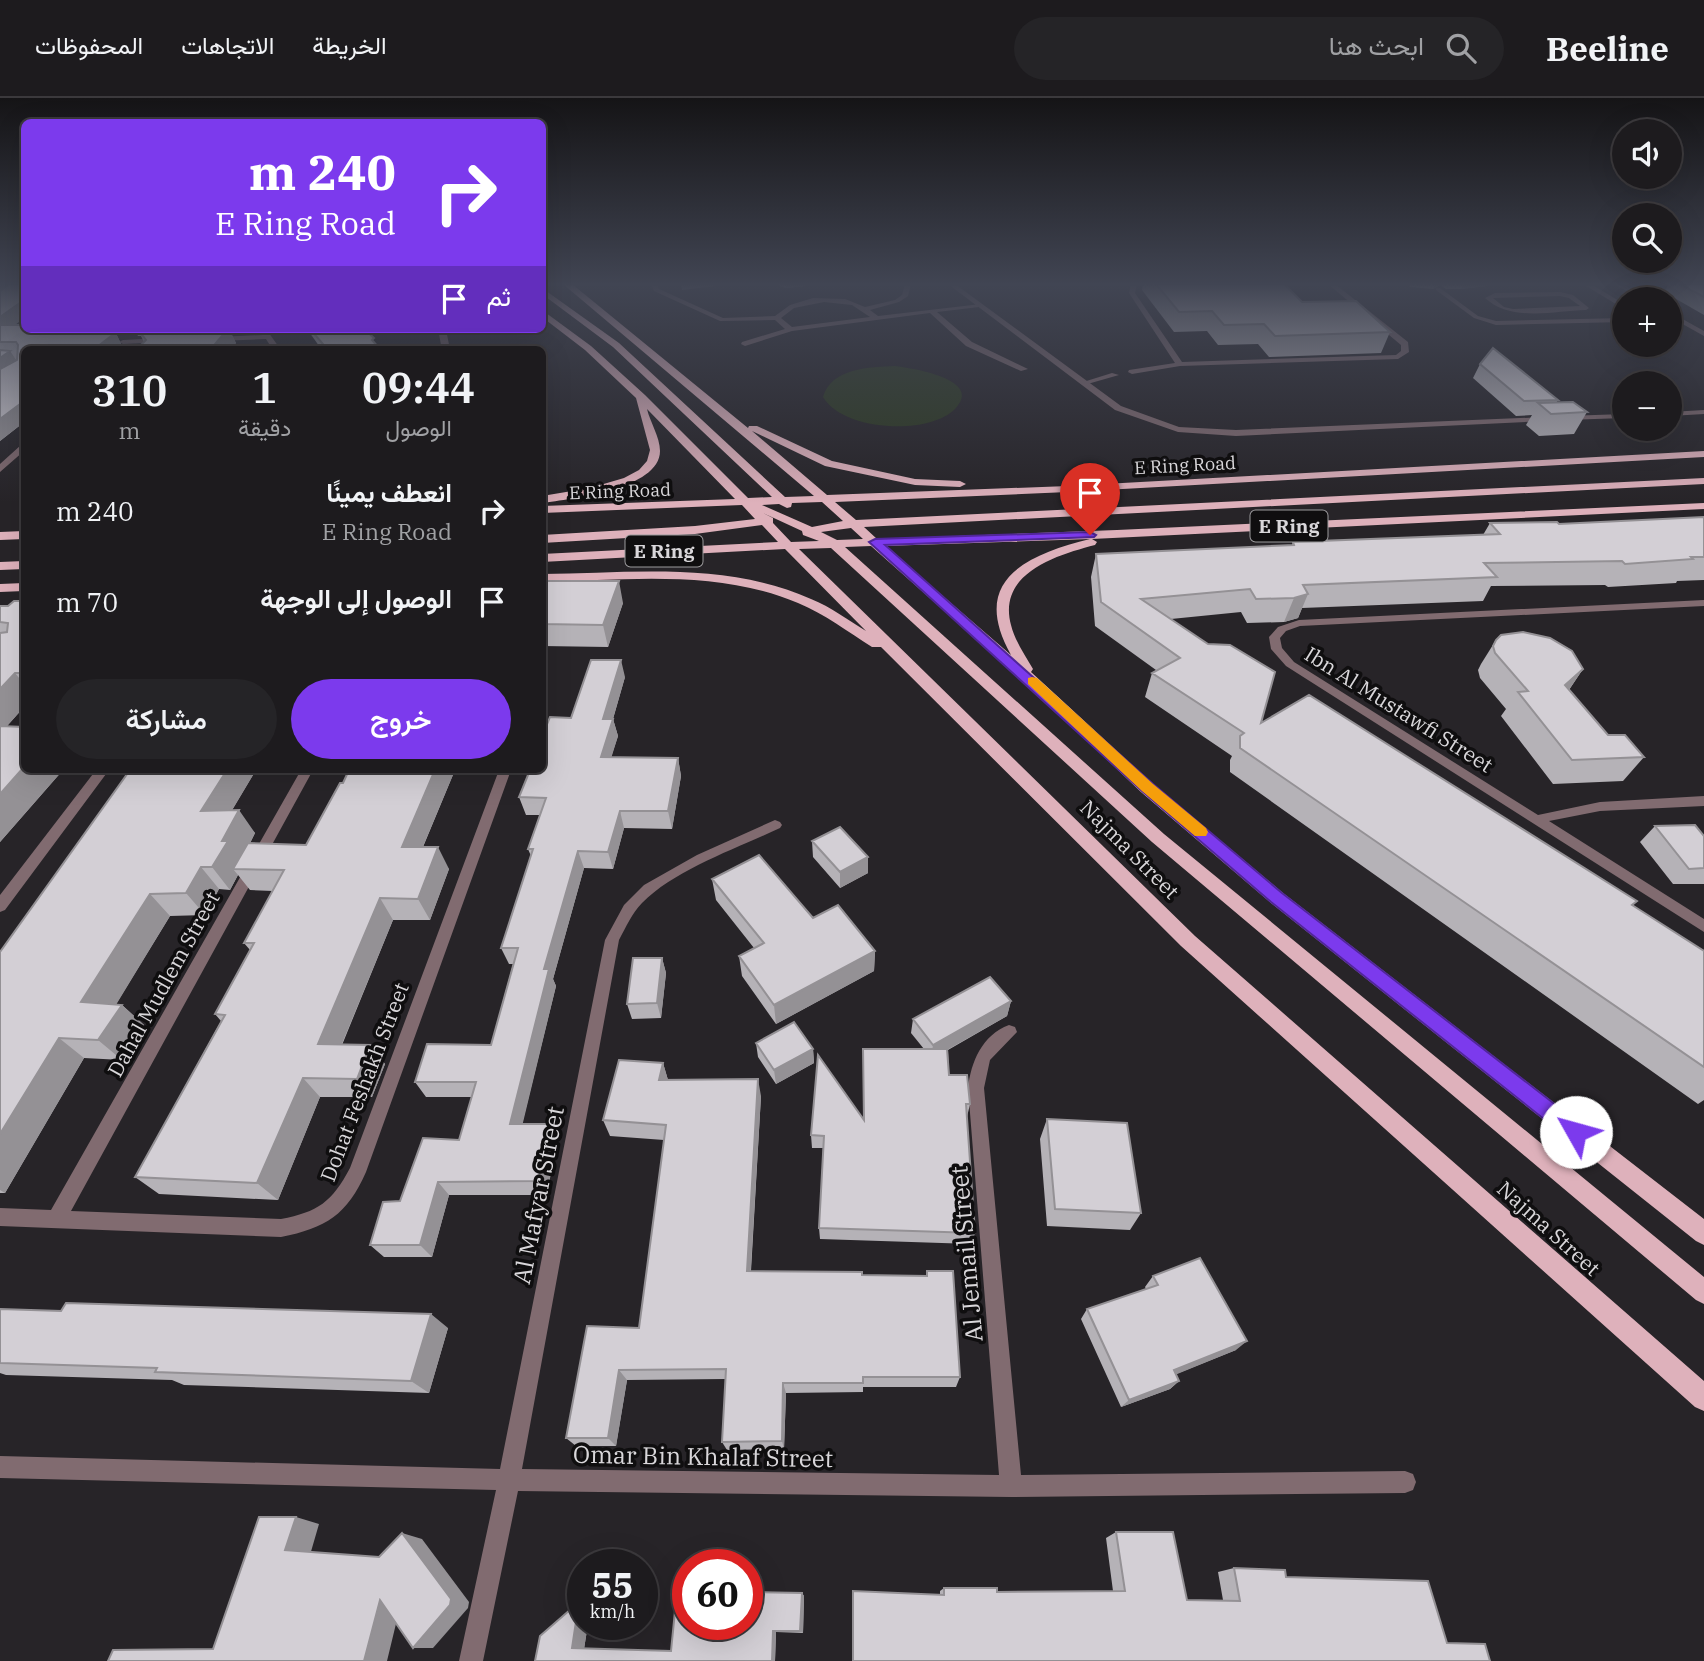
<!DOCTYPE html>
<html lang="ar">
<meta charset="utf-8">
<style>
body{margin:0;font-family:"IBM Plex Serif",Vazirmatn,serif;background:#252427;color:#f1f3f6;direction:rtl;height:100vh;display:flex;flex-direction:column;font-size:26px;white-space:nowrap}
*{box-sizing:border-box;margin:0}
p{font-size:23px;color:#a0a1a4}
.icon{flex:none;width:38px;height:38px;fill:none;stroke:currentColor;stroke-width:2;stroke-linecap:round;stroke-linejoin:round}
.map{position:relative;flex:1;overflow:hidden;direction:ltr}
.panel{position:absolute;left:21px;top:248px;width:525px;height:427px;display:flex;flex-direction:column;background:#1d1b1e;border-radius:10px;box-shadow:0 7px 28px #0002,0 0 0 2px #3b393c;direction:rtl}
.panel>*{flex:none}
.hud{position:absolute;left:21px;top:21px;width:525px;height:214px;border-radius:10px;box-shadow:0 7px 28px #0002,0 0 0 2px #3b393c;direction:rtl;background:#7c3aed;color:#fff;overflow:hidden}
.controls{position:absolute;left:1612px;top:21px;display:grid;gap:14px}
.controls a{display:grid;place-items:center;width:70px;height:70px;border-radius:50%;background:#1d1b1e;box-shadow:0 7px 28px #0002,0 0 0 2px #3b393c;font-size:35px}
.speed{position:absolute;left:567px;top:1451px;display:flex;gap:14px;font-size:35px;font-weight:700;text-align:center}
.speed>*{display:grid;place-content:center;width:91px;height:91px;border-radius:50%;background:#1d1b1e;box-shadow:0 7px 28px #0002,0 0 0 2px #3b393c;line-height:1}
.speed small{font-size:18px;font-weight:400}
.speed .limit{border:10px solid #d22;background:#fff;color:#111}
.pin{position:absolute;display:grid;place-items:center;width:60px;height:60px;color:#fff;margin:-72px -30px;border-radius:50% 50% 50% 0;rotate:-45deg;box-shadow:0 0 7px #0007}
.pin .icon{rotate:45deg}
.me{position:absolute;width:77px;margin:-38px;rotate:308deg;stroke-linejoin:round;filter:drop-shadow(0 0 5px #0008)}
.turn{display:flex;align-items:center;gap:24px;height:147px;padding:0 35px;font-size:32px}
.turn .icon{width:91px;height:91px;stroke-width:2.5}
.turn b{display:block;font-size:49px;line-height:60px}
.then{display:flex;align-items:center;height:66px;padding:0 35px;background:#0003;gap:14px;font-size:26px}
.eta{display:flex;justify-content:space-evenly;align-items:center;height:119px;text-align:center}
.eta b{font-size:42px;font-weight:600;line-height:49px}
.button{display:flex;gap:14px;margin-top:auto;padding:14px 35px}
.button a{flex:1;height:80px;border-radius:42px;background:#7c3aed;color:#fff;font-size:28px;font-weight:600;line-height:80px;text-align:center}
.button a+a{background:#252427;color:#f1f3f6}
ul{padding:0;list-style:none}
li{display:flex;align-items:center;gap:21px;height:91px;padding:0 35px}
li div{flex:1}
li b{display:block;font-size:26px}
li em{font-style:normal}
header{display:flex;align-items:center;gap:42px;box-sizing:border-box;height:98px;padding:0 35px;background:#1d1b1e;border-bottom:2px solid #3b393c}
header strong{font-size:33px}
nav{display:flex;gap:38px;margin-inline-start:auto;font-size:24px}
.search{width:490px;height:63px;background:#252427;display:flex;align-items:center;gap:18px;box-sizing:border-box;padding:0 24px;border-radius:38px;color:#a0a1a4;font-size:26px}
.map>svg:first-child{display:block}
.green{fill:#2d3921}
.lines{fill:none;stroke-linecap:round;stroke-linejoin:round}
.lane{fill:#816b70;fill-rule:evenodd}
.street{fill:#816b70;fill-rule:evenodd}
.primary{fill:#deb1bb;fill-rule:evenodd}
.wall{fill:#b5b2b7}
.shaded-wall{fill:#949195}
.building{fill:#d3cfd5;stroke:#949195;stroke-width:2}
.route{fill:#7c3aed;stroke:#51269a;stroke-width:2}
.slow{fill:#f59e0b}
.labels{text-anchor:middle;dominant-baseline:central;stroke-width:7;stroke-linejoin:round;paint-order:stroke}
.far-street-label{font-size:18px;fill:#d9d7da;stroke:#0f0e0f}
.shield{fill:#0f0e0f;stroke:#9c9b9d;stroke-width:2}
.shield-label{font-size:19px;font-weight:bold;fill:#d9d7da}
.street-label{font-size:21px;fill:#d9d7da;stroke:#0f0e0f}
.near-street-label{font-size:24px;fill:#d9d7da;stroke:#0f0e0f}
</style>
<header>
<strong>Beeline</strong>
<div class="search"><svg class="icon" aria-label="search" viewBox="0 0 24 24"><circle cx="10" cy="10" r="6"/><path d="M15 15l6 6"/></svg>ابحث هنا</div>
<nav><a>الخريطة</a><a>الاتجاهات</a><a>المحفوظات</a></nav>
</header>
<div class="map">
<svg width="1704" height="1563" viewBox="0 0 1704 1563">
<rect width="100%" height="100%" fill="#272428"/>
<path class="green" d="M895,268C911,270 985,281 955,311C928,338 843,333 823,299C831,270 870,269 895,268Z"/>
<g class="lines">
<path class="lane" d="M651,186H657L659,191L723,220L775,218L790,207L813,200L845,201L865,209L895,202L902,197L905,186H911L908,198L899,204L870,212L878,218L981,206L979,209L937,214L972,244L1028,271L1021,273L966,248L930,215L792,233L745,248L741,246L742,244L785,231L775,222L720,223L654,193ZM824,204L852,207L870,219L792,229L781,220L794,210Z
M1131,186H1137L1135,195L1182,264L1396,257L1401,253V247L1328,186H1335L1408,244L1409,254L1398,261L1180,268L1132,276L1128,274L1129,272L1175,265L1129,195Z
M1583,186H1591L1624,206V211Z
M1436,190H1440L1478,218L1496,223L1624,220V224L1496,227L1474,220L1436,192Z
M1560,194L1573,197L1589,210L1586,212C1553,213 1511,224 1485,200L1495,195ZM1560,198L1569,200L1580,208L1513,211L1504,209L1493,200Z
M1112,275L1119,277L1084,287L1080,285Z"/>
<path class="street" d="M948,186H955L1121,308L1179,329L1236,332L1546,319L1550,321L1546,323L1236,338L1178,334L1115,312Z
M1615,186H1623L1647,201H1640Z
M1670,214L1704,233V238L1670,219Z
M260,231H266L281,252H273L266,241L217,243L213,241L217,239L263,237Z
M438,231H446L450,252H442Z
M162,240L165,244L123,246L119,244L123,242Z
M1704,312V316L1670,318V314Z
M1624,316V320L1566,322L1562,320L1566,318Z
M21,347H24V353L0,374V366Z
M1704,502V508L1300,528L1286,533L1280,540L1282,550L1294,564L1538,717L1600,704L1704,698V708L1600,713L1549,723L1704,821V834L1286,568L1271,551L1269,539L1278,529L1299,522Z
M96,672H109L5,812L0,814V797Z
M301,672H313L71,1113L281,1121C318,1114 332,1104 350,1070L499,672H511L366,1074C347,1117 326,1130 281,1139L0,1128V1110L51,1112Z
M775,722L780,724L782,727L780,730C736,751 676,771 642,805C632,815 626,829 619,842L522,1371L999,1377L968,990C971,964 982,937 1009,927L1015,929L1017,934L990,962L984,990L1021,1377L1405,1373L1413,1376L1416,1384L1413,1392L1405,1395L1011,1399L518,1393L483,1563H459L496,1392L0,1380V1358L500,1371L605,842L624,807L644,787L697,757Z"/>
<path class="primary" d="M563,186H572L748,330L749,328H757L832,363L915,381L960,383L966,386L960,389L915,387L825,368L752,333L827,397L1068,388L1704,353V359L1068,394L835,404L856,422L1704,380V386L864,429L877,441L1117,432L1704,405V411L1092,441L1097,444L1095,447C1057,457 997,475 1011,527C1015,543 1025,557 1033,571L1031,574L1153,686L1283,795L1704,1121V1147L1696,1143L1271,805L1141,694L1028,587L871,448L845,449L1164,736L1704,1179V1206L1696,1202L1152,744L831,450L799,451L1195,838L1704,1283V1313L1695,1309L1181,848L881,549H872C848,534 825,516 798,505C717,471 628,482 542,484V476C632,475 726,463 811,501C831,509 848,522 866,533L785,451L542,464V456L778,444L762,427L695,436L542,445V437L695,428L755,421L742,407L542,415V408L735,401L647,311C650,324 660,339 660,353C660,391 571,401 542,405V398L590,390L624,380L639,372L647,363L650,352L636,300L585,252L542,219V212L591,248L645,297L748,400L772,399L613,249L542,196V190L619,245L785,399L814,398ZM822,404L843,423L812,429L762,407L779,406L787,410L791,409L792,405ZM763,415L802,433L803,437L819,443L791,444L773,425V420ZM851,430L863,441L837,442L821,434ZM1090,441C1026,457 969,482 1011,557L885,448Z
M24,433V441L0,442V434Z
M24,463V471L0,472V464Z
M24,485V493L0,494V486Z"/>
</g>
<path class="wall" d="M0,186L15,227L24,231H114L122,248L0,343Z
M774,186H807L805,188L786,190Z
M1143,186H1284L1302,204L1390,234L1381,255L1269,259L1258,246L1218,247L1207,233L1174,234L1142,192Z
M1408,186H1489L1486,188L1461,191H1446L1440,187L1433,191L1410,189Z
M1669,186H1704V217L1664,194Z
M134,231H229L236,245L231,250L240,248L242,252H136L144,244L141,238H138Z
M307,231H364L379,250L385,252H322Z
M1480,266L1558,302L1556,305L1587,314L1574,336L1539,338L1526,327L1532,317L1516,318L1473,280Z
M1704,419V482L1677,483L1676,485L1608,489L1605,487L1491,488L1483,503L1302,510L1298,520L1284,524L1247,525L1241,514L1171,521L1261,625L1632,807L1704,853V1002L1698,1006L1230,674V662L1232,658L1145,599L1152,575L1156,572L1095,528L1091,479L1096,456L1292,447L1293,444L1483,437L1490,425L1559,426Z
M542,483L623,505L608,549L542,548Z
M24,503V609L7,628L63,672L0,744V508H8Z
M1496,542L1583,571L1569,592L1608,637L1644,659L1623,683L1553,686L1501,618L1506,611L1480,580L1478,572L1481,566Z
M625,579L613,621L618,638L611,659L678,660L681,678L672,731L624,730L613,771L584,770L553,881L556,888L522,1026L557,1040L547,1097H449L432,1159H384L370,1147L400,1103L459,1042L472,999H426L415,984L491,947L513,866H509L501,850L531,758L528,751L540,717H526L519,699L571,620Z
M130,672H256L232,712L255,735L250,745L306,747L343,685L349,672H455L423,749L449,771L430,822H393L342,947H370L385,966L372,999H320L278,1102L159,1096L135,1079L221,923L215,916L250,852L244,845L273,793L250,792L238,777L230,792L219,791L205,817L170,818L116,906L122,907L144,927L122,962L84,960L5,1095H0V854Z
M1655,728L1704,738V786H1673L1640,744Z
M812,743L868,775L840,790L813,759Z
M712,781L813,820L875,853L874,873L776,926L742,878L739,858L754,850L716,802Z
M662,860L666,875L661,920L632,921L627,906Z
M1011,903L1007,918L948,952L949,977L970,1006L967,1019L975,1135L972,1146L820,1141L819,1130L823,1050H812L811,1037L864,1021L924,951L911,935L913,921Z
M756,945L813,951L814,965L776,986L758,959Z
M663,965L668,982L761,998L751,1173L862,1177L926,1178L927,1173L960,1279L956,1289H863V1294L786,1295L784,1351L727,1352L722,1344L726,1281L627,1282L616,1348H576L566,1340L639,1230L664,1042L610,1038L603,1022Z
M1047,1021L1141,1115L1130,1132L1047,1128L1040,1041Z
M1153,1178L1236,1252L1176,1276L1179,1283L1170,1291L1121,1309L1081,1221L1087,1211L1146,1191L1145,1189Z
M0,1212L448,1230L429,1295L184,1287L172,1282L6,1277L0,1275Z
M1116,1434L1187,1502H1223L1218,1474L1234,1470L1286,1479L1447,1545L940,1497V1493L944,1490L997,1494L1113,1493L1106,1440Z
M802,1495L804,1498L803,1535L776,1534L775,1563H535L579,1504H583V1526H588L584,1551L671,1553Z"/>
<path class="shaded-wall" d="M0,186H16L0,200Z
M681,186H731L682,192Z
M786,186H807L805,188L786,190Z
M1435,186H1441L1433,191Z
M1464,186H1489L1486,188L1461,191Z
M24,202V220L0,239V219Z
M110,231H114L122,248L118,252H93Z
M228,231H229L236,245L230,252H210Z
M10,253L19,266L0,280V260Z
M24,303V324L0,343V321Z
M619,483L623,505L608,549L603,527Z
M1308,496L1298,520L1284,524L1294,500Z
M621,562L625,579L608,638L603,621Z
M1583,571L1566,596L1565,587Z
M15,575L24,586V609L0,636V591Z
M613,621L618,638L606,677L601,659Z
M678,660L681,678L672,731L668,713Z
M24,669V672H63L0,744V696Z
M227,672H256L218,736L201,713Z
M435,672H455L414,770L402,749Z
M239,712L255,735L242,762L233,771L238,777L230,792L212,769L222,743Z
M620,713L624,730L613,771L608,754Z
M438,749L449,771L430,822L418,801Z
M578,753L584,770L553,881L556,888L519,1041L510,1026L544,871Z
M868,759V775L840,790V774Z
M201,769L219,791L205,817L186,795Z
M150,796L170,818L105,925L81,904Z
M380,800L393,822L334,965L318,946Z
M875,853L874,873L776,926L774,907Z
M662,860L666,875L661,920L657,905Z
M1011,903L1007,918L931,961L933,947Z
M122,907L144,927L122,962L98,942Z
M59,940L84,960L5,1095L0,1092V1036Z
M370,947L385,966L372,999L357,981Z
M813,951L814,965L776,986L774,972Z
M663,965L668,982H659Z
M303,980L320,999L278,1102L257,1085Z
M758,981L761,998L750,1185L747,1173Z
M549,1026L557,1040L547,1097L538,1083Z
M438,1084L449,1097L432,1159L420,1147Z
M431,1216L448,1230L429,1295L411,1283Z
M1247,1243L1236,1252L1165,1281L1174,1272Z
M619,1272L627,1282L616,1348L608,1340Z
M1179,1283L1170,1291L1121,1309L1129,1302Z
M783,1285L786,1295L784,1351L782,1343Z
M296,1419L319,1426L310,1457L285,1452Z
M402,1435L422,1441L469,1504L468,1510L433,1550H413Z
M802,1495L804,1498L803,1535L800,1533Z
M380,1502L401,1505L387,1563H364Z
M579,1504H583V1526H588L584,1551L572,1550Z
M773,1533L776,1534L775,1563H772Z"/>
<path class="building" d="M10,186H24V202L0,219V193Z
M1156,186H1284L1302,204L1356,203L1390,234L1275,238L1264,226L1224,227L1212,213L1179,214Z
M1680,186H1704V199Z
M0,227H24V231H110L115,235L93,252H24V303L0,321V271L17,262L18,247L16,244H0Z
M199,231H228L210,252H136L146,242L139,233Z
M310,231H364L374,240L372,242L379,250L382,249L385,252H328Z
M240,248L236,252H223Z
M1493,250L1558,302L1524,303L1480,266Z
M0,252L10,253L0,260Z
M1573,304L1587,314L1551,316L1538,305Z
M1704,419V459H1691L1693,461L1625,466L1622,463L1484,465L1497,479L1303,487L1308,496L1294,500L1256,501L1250,491L1141,501L1208,546L1230,547L1275,574L1261,625L1309,597L1637,803L1632,807L1704,853V969L1240,650V638L1244,635L1152,575L1180,560L1101,504L1096,456L1294,447L1293,444L1500,436L1490,425L1557,424L1559,426Z
M542,483H619L603,527L542,526Z
M14,503H24V575H15L0,591V535L7,534L8,525L0,524V508H8Z
M1523,534L1550,540L1572,553L1583,571L1565,587L1608,637H1625L1644,659L1572,662L1518,594L1528,593L1495,555L1493,548L1496,542L1501,537Z
M591,562H621L603,621H613L601,659L678,660L668,713H620L608,754L578,753L544,871H549L510,1026H549L538,1083L438,1084L420,1147H370L383,1104L400,1103L423,1040L459,1042L476,984H415L427,946L491,947L518,850H501L533,751H528L546,700L519,699L530,672H542V639L550,619L571,620Z
M0,628L24,629V669L0,696Z
M130,672H227L201,713L239,712L222,743H228L212,769H201L186,795L150,796L81,904L122,907L98,942L59,940L0,1036V854Z
M349,672H435L402,749H438L418,801L380,800L318,946L370,947L357,981L303,980L257,1085L135,1079L225,917L215,916L254,845H244L284,772L233,771L248,745L306,747L340,685H343Z
M1695,727L1704,738V770L1689,771L1655,728Z
M840,729L868,759L840,774L812,743Z
M759,757L813,820L838,807L875,853L774,907L739,858L764,845L712,781Z
M633,860H662L657,905L627,906Z
M990,879L1011,903L933,947L913,921Z
M794,924L813,951L774,972L756,945Z
M863,951H947L949,977H967L970,1006H966L975,1135L819,1130L824,1038L811,1037L818,957L864,1022Z
M619,962L663,965L659,982L758,981L747,1173L862,1174V1177L927,1178V1173H953L960,1279H863V1285H783L782,1343L722,1344L726,1271L619,1272L608,1340H566L587,1228L639,1230L666,1027L603,1022Z
M1047,1021L1127,1025L1141,1115L1055,1111Z
M1200,1160L1247,1243L1174,1272L1179,1283L1129,1302L1087,1211L1158,1187L1153,1178Z
M66,1205L431,1216L411,1283L155,1274L157,1270L0,1265V1211L61,1213Z
M259,1419H296L285,1452L379,1459L402,1435L451,1501L450,1507L413,1550L380,1502L364,1563H108L113,1552L213,1551Z
M1116,1434H1173L1187,1502L1240,1503L1234,1470L1285,1472L1286,1479L1428,1483L1447,1545L1485,1546L1490,1563H853V1493L944,1497V1490H997V1494L1125,1493Z
M677,1493H688V1526H747V1494L802,1495L800,1533H773L772,1563H535L540,1538L579,1504L572,1550L671,1553Z"/>
<linearGradient id="sky" x2="0" y2="1"><stop stop-color="#151416"/><stop offset="0.46" stop-color="#414553"/><stop offset="1" stop-color="#414553" stop-opacity="0"/></linearGradient>
<rect width="1704" height="405" fill="url(#sky)"/>
<path class="route" d="M1090,434L1096,437L1094,439L885,447L1153,686L1282,795L1583,1028L1585,1034L1583,1041L1576,1043L1569,1041L1271,804L1142,693L869,444L875,441Z"/>
<path class="slow" d="M1032,579L1037,580L1153,686L1206,730L1208,734L1206,738H1195L1142,693L1028,586V580Z"/>
<g class="labels">
<g class="far-street-label">
<text transform="translate(1185 367) rotate(-3)">E Ring Road</text>
<text transform="translate(620 393) rotate(-2)">E Ring Road</text>
</g>
<g class="shield">
<rect x="1250.5" y="412.5" width="77" height="31" rx="5"/>
<rect x="625.5" y="437.5" width="77" height="31" rx="5"/>
</g>
<g class="shield-label">
<text x="1289" y="428">E Ring</text>
<text x="664" y="453">E Ring</text>
</g>
<g class="street-label">
<text transform="translate(1399 611) rotate(32)">Ibn Al Mustawfi Street</text>
<text transform="translate(1130 751) rotate(45)">Najma Street</text>
<text transform="translate(163 886) rotate(-61)">Dahal Mudlem Street</text>
<text transform="translate(364 984) rotate(-69)">Dohat Feshakh Street</text>
<text transform="translate(1549 1130) rotate(42)">Najma Street</text>
</g>
<g class="near-street-label">
<text transform="translate(538 1097) rotate(-79)">Al Mafyar Street</text>
<text transform="translate(966 1156) rotate(-95)">Al Jemail Street</text>
<text transform="translate(703 1358) rotate(1)">Omar Bin Khalaf Street</text>
</g>
</g>
</svg>
<div class="controls">
<a><svg class="icon" aria-label="sound" viewBox="0 0 24 24"><path d="M4 9h4l5-4v14l-5-4H4zM17 9q2 3 0 6"/></svg></a>
<a><svg class="icon" aria-label="search" viewBox="0 0 24 24"><circle cx="10" cy="10" r="6"/><path d="M15 15l6 6"/></svg></a>
<a>+</a>
<a>−</a>
</div>
<div class="speed"><div>55<small>km/h</small></div><div class="limit">60</div></div>
<div class="pin" style="left:1090px;top:437px;background:#d93025"><svg class="icon" aria-label="arrive" viewBox="0 0 24 24"><path d="M6 21V4h12l-3 4 3 4H6"/></svg></div>
<svg class="me" style="left:1576px;top:1034px" viewBox="-20 -20 40 40"><circle r="19" fill="#fff"/><path d="M0-13L10 11 0 6-10 11z" fill="#7c3aed"/></svg>
<div class="hud">
<div class="turn"><svg class="icon" aria-label="right" viewBox="0 0 24 24"><path d="M7 20v-9h11M14 6l5 5-5 5"/></svg><div><b>240 m</b>E Ring Road</div></div>
<div class="then">ثم<svg class="icon" aria-label="arrive" viewBox="0 0 24 24"><path d="M6 21V4h12l-3 4 3 4H6"/></svg></div>
</div>
<section class="panel">
<div class="eta">
<div><b>09:44</b><p>الوصول</p></div>
<div><b>1</b><p>دقيقة</p></div>
<div><b>310</b><p>m</p></div>
</div>
<ul>
<li><svg class="icon" aria-label="right" viewBox="0 0 24 24"><path d="M7 20v-9h11M14 6l5 5-5 5"/></svg><div><b>انعطف يمينًا</b><p>E Ring Road</p></div><em>240 m</em></li>
<li><svg class="icon" aria-label="arrive" viewBox="0 0 24 24"><path d="M6 21V4h12l-3 4 3 4H6"/></svg><div><b>الوصول إلى الوجهة</b></div><em>70 m</em></li>
</ul>
<div class="button"><a>خروج</a><a>مشاركة</a></div>
</section>
</div>
